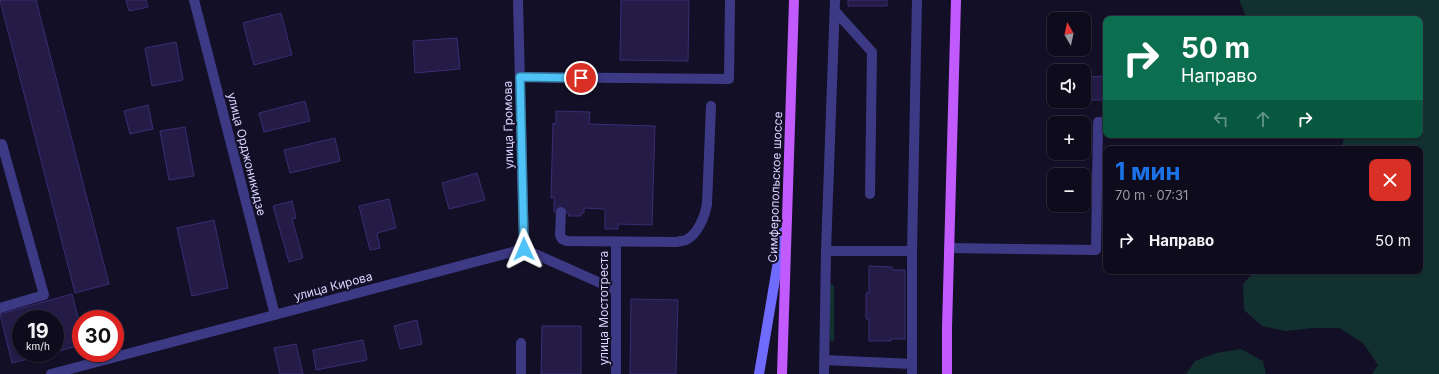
<!DOCTYPE html>
<html lang="ru">
<meta charset="utf-8">
<style>
body{margin:0;font-family:Inter,sans-serif;background:#1c1929;color:#f1f3f6;height:100vh;display:flex;flex-direction:column;font-size:15px;white-space:nowrap}
*{box-sizing:border-box;margin:0}
p{font-size:13px;color:#9b9ba3}
.icon{flex:none;width:22px;height:22px;fill:none;stroke:currentColor;stroke-width:2;stroke-linecap:round;stroke-linejoin:round}
.map{position:relative;flex:1;overflow:hidden}
.panel{position:absolute;left:1103px;top:146px;width:320px;height:128px;display:flex;flex-direction:column;background:#0e0b1c;border-radius:8px;box-shadow:0 1px 3px #0004,0 0 0 1px #2e2b3b}
.panel>*{flex:none}
.guide{position:absolute;left:1103px;top:16px;width:320px;height:122px;border-radius:8px;box-shadow:0 1px 3px #0004,0 0 0 1px #2e2b3b;background:#0b6e4f;color:#fff;overflow:hidden}
.needle{width:26px;rotate:351deg}
.controls{position:absolute;left:1047px;top:12px;display:grid;gap:8px}
.controls a{display:grid;place-items:center;width:44px;height:44px;border-radius:8px;background:#0e0b1c;box-shadow:0 1px 3px #0004,0 0 0 1px #2e2b3b;font-size:20px}
.speed{position:absolute;left:12px;top:310px;display:flex;gap:8px;font-size:20px;font-weight:700;text-align:center}
.speed>*{display:grid;place-content:center;width:52px;height:52px;border-radius:50%;background:#0e0b1c;box-shadow:0 1px 3px #0004,0 0 0 1px #2e2b3b;line-height:1}
.speed small{font-size:10px;font-weight:400}
.speed .limit{border:6px solid #d22;background:#fff;color:#111}
.pin{position:absolute;display:grid;place-items:center;width:34px;height:34px;color:#fff;margin:-17px;border:2px solid #fff;border-radius:50%;box-shadow:0 1px 4px #0007}
.me{position:absolute;width:44px;margin:-22px;rotate:359deg;stroke-linejoin:round;filter:drop-shadow(0 0 3px #0008)}
.turn{display:flex;align-items:center;gap:14px;height:84px;padding:0 12px;font-size:18px}
.turn .icon{width:52px;height:52px;stroke-width:2.5}
.turn b{display:block;font-size:28px;line-height:34px}
.lanes{display:flex;align-items:center;height:38px;padding:0 12px;background:#0003;justify-content:center;gap:20px;direction:ltr}
.lanes .off{opacity:.35}
.round{display:grid;place-items:center;flex:none;width:42px;height:42px;border-radius:8px;background:#1c1929}
.summary{display:flex;align-items:center;justify-content:space-between;height:68px;padding:0 12px}
h1{font-size:24px;font-weight:700;line-height:30px;color:#1a73e8}
ul{padding:0;list-style:none}
li{display:flex;align-items:center;gap:12px;height:52px;padding:0 12px}
li div{flex:1}
li b{display:block;font-size:15px}
li em{font-style:normal}
.map>svg:first-child{display:block}
.green{fill:#12302f}
.building{fill:#241b47;stroke:#3b2d73}
.lines{fill:none;stroke-linecap:round;stroke-linejoin:round}
.lane{stroke:#3d3a85;stroke-width:10}
.street{stroke:#3d3a85;stroke-width:10}
.secondary{stroke:#6f6bff;stroke-width:10}
.primary{stroke:#c25bff;stroke-width:10}
.route-casing{stroke:#337fa1;stroke-width:10}
.route{stroke:#4fc3f7;stroke-width:7}
.labels{text-anchor:middle;dominant-baseline:central;stroke-width:4;stroke-linejoin:round;paint-order:stroke}
.street-label{font-size:12px;fill:#d9d4ff;stroke:#130f26}
</style>
<div class="map">
<svg width="1439" height="374" viewBox="0 0 1439 374">
<rect width="100%" height="100%" fill="#130f26"/>
<path class="green" d="M1239,0H1439V374H1372L1378,365L1363,343L1339,328H1313L1286,331L1262,326L1244,310L1243,284L1255,271H1420V149H1341L1345,135H1420V19H1247Z
M832,284L834,286V340L832,342L830,340L829,286Z
M1241,349L1263,361L1266,374H1186L1195,361L1216,353Z"/>
<path class="building" d="M0,0H36L109,284L75,293Z
M126,0H146L148,7L129,11Z
M621,0H689L688,61L620,60Z
M848,0H887V6H848Z
M281,13L292,55L254,65L243,23Z
M1084,23H1086V41H1084Z
M457,38L460,69L415,73L413,41Z
M176,42L183,80L152,86L145,48Z
M1106,76V100H1086V77Z
M305,101L310,121L264,132L259,113Z
M148,105L153,129L130,134L124,111Z
M556,111L590,112L589,124L655,126L652,225L618,224V229H605V209L584,208V213H581V216H569L568,213L554,212V197L551,198L553,123L556,124Z
M185,127L194,176L169,180L160,131Z
M335,138L340,161L290,173L284,150Z
M477,173L485,200L449,209L442,183Z
M389,199L396,228L377,233L380,248L370,250L359,206Z
M292,201L296,218L292,219L303,258L289,262L273,206Z
M214,220L228,288L192,296L177,228Z
M869,266L892,267V270H905V339H891V341H869V319H866V293H869Z
M72,294L78,318L100,312L102,319H81V345L55,352V319H21V353H51L12,363L0,314Z
M631,299L678,300L676,374H630Z
M417,320L422,344L400,349L394,326Z
M542,326H581V374H541Z
M363,340L367,360L316,370L313,350Z
M296,344L303,374H280L274,348Z"/>
<g class="lines">
<path class="lane" d="M835,11L872,52L870,194
M520,77L729,79L730,0
M561,212L560,235L562,239L567,241L677,242C680,241 683,241 686,240C698,234 705,216 707,204L711,106
M949,248L1096,250L1098,122H1106
M826,251H912
M0,308L44,295L2,144
M824,360L912,364
M521,374V343
M824,374L826,251L835,0
M912,374V251L917,0"/>
<path class="street" d="M194,0L275,315
M518,0L524,249
M616,242V374
M51,374L524,249L616,290"/>
<path class="secondary" d="M759,374L783,232"/>
<path class="primary" d="M782,374L794,0
M947,374V328L956,0"/>
</g>
<g class="lines">
<defs>
<path id="route" d="M524,249L520,77L581,78"/>
</defs>
<use href="#route" class="route-casing"/>
<use href="#route" class="route"/>
</g>
<g class="labels">
<g class="street-label">
<text transform="translate(508 125) rotate(-91)">улица Громова</text>
<text transform="translate(247 154) rotate(76)">улица Орджоникидзе</text>
<text transform="translate(775 187) rotate(-88)">Симферопольское шоссе</text>
<text transform="translate(333 286) rotate(-15)">улица Кирова</text>
<text transform="translate(603 308) rotate(-90)">улица Мостотреста</text>
</g>
</g>
</svg>
<div class="controls">
<a><svg class="needle" viewBox="-14 -14 28 28"><path d="M0-13l5 13h-10z" fill="#e53935"/><path d="M0 13l5-13h-10z" fill="#9b9ba3"/></svg></a>
<a><svg class="icon" aria-label="sound" viewBox="0 0 24 24"><path d="M4 9h4l5-4v14l-5-4H4zM17 9q2 3 0 6"/></svg></a>
<a>+</a>
<a>−</a>
</div>
<div class="speed"><div>19<small>km/h</small></div><div class="limit">30</div></div>
<div class="pin" style="left:581px;top:78px;background:#d93025"><svg class="icon" aria-label="arrive" viewBox="0 0 24 24"><path d="M6 21V4h12l-3 4 3 4H6"/></svg></div>
<svg class="me" style="left:524px;top:249px" viewBox="-20 -20 40 40"><path d="M0-17L14 15 0 8-14 15z" fill="#4fc3f7" stroke="#fff" stroke-width="4"/></svg>
<div class="guide">
<div class="turn"><svg class="icon" aria-label="right" viewBox="0 0 24 24"><path d="M7 20v-9h11M14 6l5 5-5 5"/></svg><div><b>50 m</b>Направо</div></div>
<div class="lanes"><svg class="icon off" aria-label="left" viewBox="0 0 24 24"><path d="M17 20v-9H6M10 6l-5 5 5 5"/></svg><svg class="icon off" aria-label="ahead" viewBox="0 0 24 24"><path d="M12 20V5M6 11l6-6 6 6"/></svg><svg class="icon" aria-label="right" viewBox="0 0 24 24"><path d="M7 20v-9h11M14 6l5 5-5 5"/></svg></div>
</div>
<section class="panel">
<div class="summary"><div><h1>1 мин</h1><p>70 m · 07:31</p></div><a class="round" style="background:#d93025;color:#fff"><svg class="icon" aria-label="close" viewBox="0 0 24 24"><path d="M6 6l12 12M18 6L6 18"/></svg></a></div>
<ul>
<li><svg class="icon" aria-label="right" viewBox="0 0 24 24"><path d="M7 20v-9h11M14 6l5 5-5 5"/></svg><div><b>Направо</b></div><em>50 m</em></li>
</ul>
</section>
</div>
